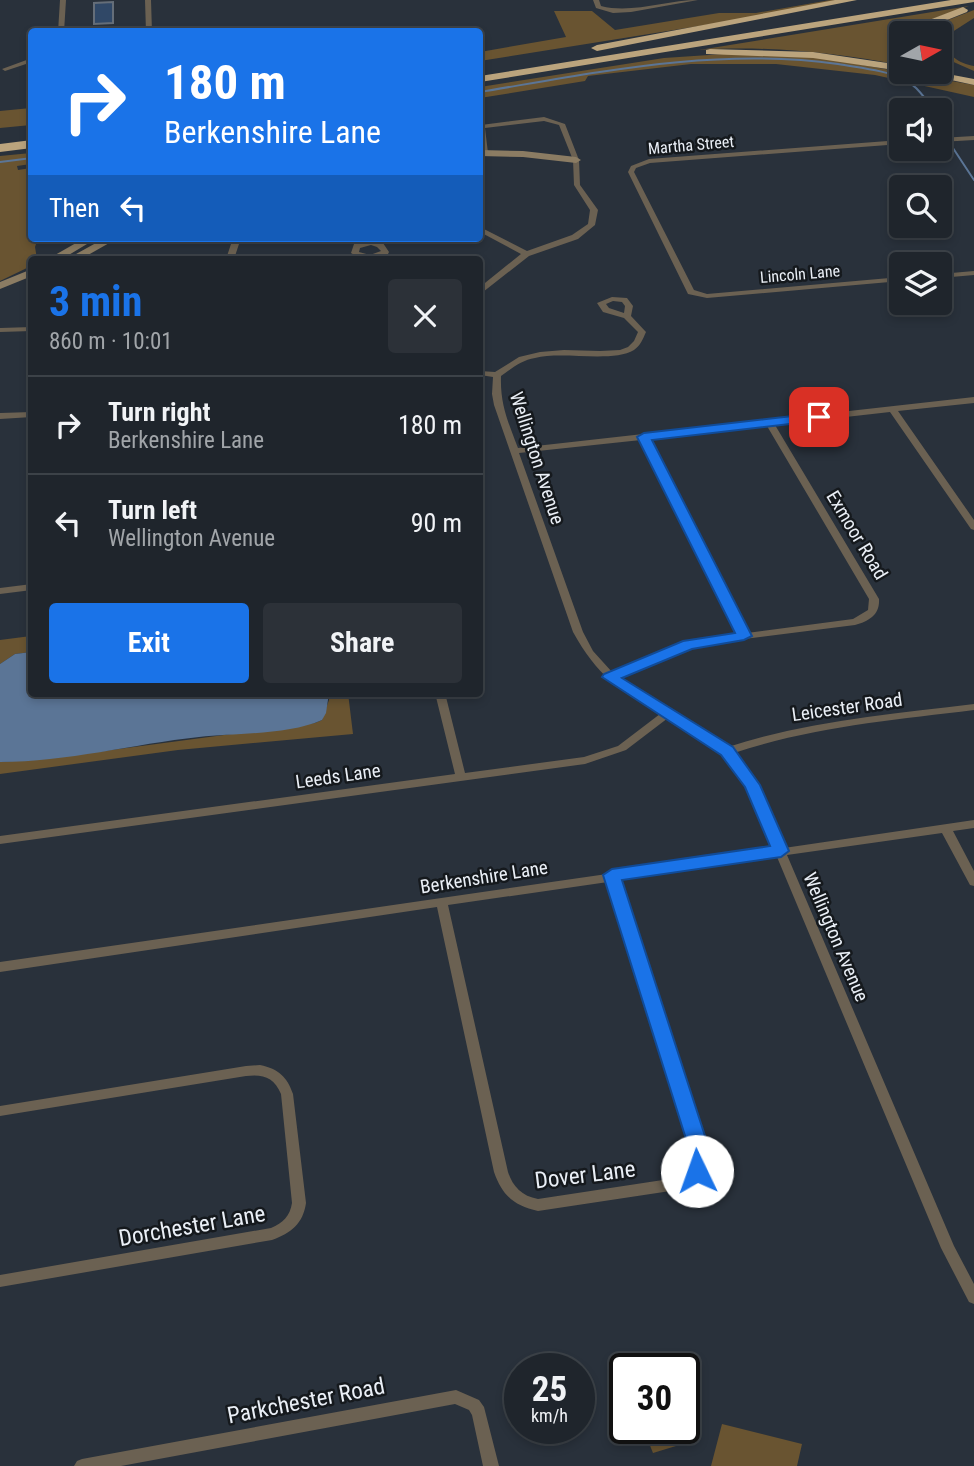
<!DOCTYPE html>
<meta charset="utf-8">
<style>
body{margin:0;font-family:"Roboto Condensed",sans-serif;background:#2c3138;color:#f1f3f6;height:100vh;display:flex;flex-direction:column;font-size:26px;white-space:nowrap}
*{box-sizing:border-box;margin:0}
p{font-size:23px;color:#a1a5a9}
.icon{flex:none;width:38px;height:38px;fill:none;stroke:currentColor;stroke-width:2;stroke-linecap:round;stroke-linejoin:round}
.map{position:relative;flex:1;overflow:hidden}
.sheet{position:absolute;left:28px;top:256px;width:455px;height:441px;display:flex;flex-direction:column;background:#1f252c;border-radius:7px;box-shadow:0 4px 10px #0003,0 0 0 2px #3c4248}
.sheet>*{flex:none}
.guide{position:absolute;left:28px;top:28px;width:455px;height:214px;border-radius:7px;box-shadow:0 4px 10px #0003,0 0 0 2px #3c4248;background:#1a73e8;color:#fff;overflow:hidden}
.needle{width:46px;rotate:81deg}
.tools{position:absolute;left:889px;top:21px;display:grid;gap:14px}
.tools a{display:grid;place-items:center;width:63px;height:63px;border-radius:7px;background:#1f252c;box-shadow:0 4px 10px #0003,0 0 0 2px #3c4248;font-size:35px}
.speed{position:absolute;left:504px;top:1353px;display:flex;gap:14px;font-size:35px;font-weight:700;text-align:center}
.speed>*{display:grid;place-content:center;width:91px;height:91px;border-radius:50%;background:#1f252c;box-shadow:0 4px 10px #0003,0 0 0 2px #3c4248;line-height:1}
.speed small{font-size:18px;font-weight:400}
.speed .limit{border:4px solid #111;border-radius:10px;background:#fff;color:#111}
.pin{position:absolute;display:grid;place-items:center;width:60px;height:60px;color:#fff;margin:-30px;border-radius:14px;box-shadow:0 4px 10px #0006}
.me{position:absolute;width:77px;margin:-38px;rotate:357deg;stroke-linejoin:round;filter:drop-shadow(0 0 5px #0008)}
.turn{display:flex;align-items:center;gap:24px;height:147px;padding:0 21px;font-size:32px}
.turn .icon{width:91px;height:91px;stroke-width:2.5}
.turn b{display:block;font-size:49px;line-height:60px}
.then{display:flex;align-items:center;height:66px;padding:0 21px;background:#0003;gap:14px;font-size:26px}
.round{display:grid;place-items:center;flex:none;width:74px;height:74px;border-radius:7px;background:#2c3138}
.head{display:flex;align-items:center;justify-content:space-between;height:119px;padding:0 21px}
h1{font-size:42px;font-weight:700;line-height:52px;color:#1a73e8}
.button{display:flex;gap:14px;margin-top:auto;padding:14px 21px}
.button a{flex:1;height:80px;border-radius:7px;background:#1a73e8;color:#fff;font-size:28px;font-weight:700;line-height:80px;text-align:center}
.button a+a{background:#2c3138;color:#f1f3f6}
ul{padding:0;list-style:none}
li{display:flex;align-items:center;gap:21px;height:98px;padding:0 21px;border-top:2px solid #3c4248}
li div{flex:1}
li b{display:block;font-size:26px}
li em{font-style:normal}
.map>svg:first-child{display:block}
.green{fill:#695431}
.water{fill:#5b7596}
.lines{fill:none;stroke-linecap:round;stroke-linejoin:round}
.stream{stroke:#5b7596;stroke-width:2}
.building{fill:#304867;stroke:#656e79;stroke-width:2}
.street{fill:#6b6152;fill-rule:evenodd}
.secondary{fill:#8b7c63;fill-rule:evenodd}
.highway{fill:#bba47d;fill-rule:evenodd}
.route{fill:#1a73e8;stroke:#114b97;stroke-width:2}
.labels{text-anchor:middle;dominant-baseline:central;stroke-width:5;stroke-linejoin:round;paint-order:stroke}
.far-street-label{font-size:16px;fill:#eaeff6;stroke:#15191d}
.street-label{font-size:19px;fill:#eaeff6;stroke:#15191d}
.near-street-label{font-size:23px;fill:#eaeff6;stroke:#15191d}
</style>
<div class="map">
<svg width="974" height="1466" viewBox="0 0 974 1466">
<rect width="100%" height="100%" fill="#29313b"/>
<path class="green" d="M830,0H843L743,19L480,61V52L566,37L554,11H592L615,30L719,13H756Z
M969,6L929,20L915,33H901V65C835,53 766,45 699,50Z
M974,10V18L946,36C943,54 958,63 974,66V71L940,56V33H929L943,22Z
M739,53L818,57L974,85V97L875,75L776,64H691L588,76L585,81L480,98V87L664,58Z
M31,108V125L0,128V111Z
M31,153V164L17,166L18,170L31,168L32,238H38L35,247L37,259H32L31,266L0,281V156Z
M31,636V652L15,654L0,664V640Z
M329,693H348L353,734L178,750L0,774V762L51,758L315,723L322,720L329,700Z
M690,1416L699,1439L653,1453L645,1433L662,1428H684V1419Z
M722,1424L802,1444L797,1466H711Z"/>
<path class="water" d="M31,652L32,693H329L326,713L322,720C288,735 236,733 199,737C133,744 67,762 0,762V664L15,654Z"/>
<g class="lines">
<path class="stream" d="M480,92C599,72 717,47 838,64C860,68 886,70 905,80C918,86 925,100 935,110
M940,115L949,125L950,136
M949,142L974,180
M0,162L32,158"/>
</g>
<path class="building" d="M113,2V23L94,24V3Z"/>
<g class="lines">
<path class="street" d="M60,0H66L64,32H58Z
M145,0H151L152,32H146Z
M593,0H599L601,6C632,14 666,0 698,0L631,12L613,13L596,8Z
M32,58V62L5,71L2,69Z
M544,117L565,124L579,160L580,185L598,210L595,225L578,239L529,256L483,292H480V287L521,254L480,232V227L527,251L572,235L588,224L590,210L574,185L573,160L559,125L544,121L485,128L488,153L485,155L482,153L480,139L481,125Z
M974,136V140L940,142V138Z
M901,140V144L650,163L636,168L634,172L694,290L707,294L901,277V281L707,298L688,294L628,172L631,166L649,159Z
M233,238H241L234,259H226Z
M371,241L383,243L389,252L388,254C374,259 364,261 351,253L354,244ZM371,245L377,247L381,251L370,255L359,252L360,248Z
M974,271V275L940,278V274Z
M612,297L627,298L633,306L631,316L646,332C643,339 640,346 634,350C613,363 562,351 535,358C522,360 512,368 501,376C500,404 508,422 518,448L974,397V403L898,411L974,520V530L971,529L890,412L775,425L879,599C880,615 869,621 855,625L705,644L676,652L617,678C652,704 693,721 728,747C808,721 891,714 974,704V710C893,720 812,727 734,753L757,785L784,848L974,820V828L953,831L974,871V886L970,885L942,833L787,855L954,1246L974,1284V1304L969,1302L941,1248L777,857L619,880L703,1139C707,1166 704,1180 677,1190L538,1211C514,1206 502,1195 494,1172L437,907L0,972V962L607,874L612,871L616,872L774,849C760,818 748,778 723,753C708,738 686,729 668,718L626,750L585,764L0,844V836L455,774L435,693H445L465,773L584,757L618,746L660,714C618,690 597,675 573,632L494,405L492,394L493,377L480,375V371L495,372L519,357L540,352L564,350L600,351L620,350L628,347L634,341L638,332L624,318L603,312L597,303ZM613,301L622,302L625,306L624,313L609,308L606,304ZM767,426L869,599L868,610L853,619L747,633L649,439ZM641,440L738,634L705,638L668,648L612,672L593,651L583,632L519,453ZM608,882L689,1139C693,1157 695,1169 676,1178L538,1199C522,1196 513,1187 508,1172L448,905Z
M32,327V331L0,332V328Z
M32,412V417L0,419V413Z
M32,584V590L0,594V588Z
M260,1065C279,1069 287,1077 293,1094L306,1203C303,1224 291,1233 272,1240L0,1287V1275L271,1228C283,1223 290,1216 292,1203L281,1094C274,1077 263,1074 246,1076L0,1116V1106L246,1066Z
M456,1390L479,1400L484,1407L499,1466H483L472,1415L469,1410L455,1404L121,1466H74L77,1461L82,1459Z"/>
<path class="secondary" d="M480,150L523,151L576,157L581,160L576,163L523,157L480,156Z
M105,238H118L81,259H67Z
M83,239L88,242L87,244L62,259H48Z
M32,269V276L0,289V282Z"/>
<path class="highway" d="M835,0H857L597,51L591,48L597,45Z
M951,0H974V2L480,82V76Z
M963,7L968,10L967,12L937,24L928,33H917L929,20Z
M710,49L813,52L901,65V71L813,58L706,54V50Z
M914,72H937L974,79V85Z
M32,140V148L0,152V144Z"/>
</g>
<path class="route" d="M819,413L825,417L824,420L652,440L752,636L744,640L692,649L622,678L733,747L760,785L789,851L781,857L622,880L706,1139C708,1153 710,1164 704,1177L697,1179L690,1177C685,1167 688,1151 686,1139L603,875L612,869L770,846L745,787L721,755L602,677L604,674L683,641L735,633L637,437L644,433Z"/>
<g class="labels">
<g class="far-street-label">
<text transform="translate(691 145) rotate(-5)">Martha Street</text>
<text transform="translate(800 274) rotate(-5)">Lincoln Lane</text>
</g>
<g class="street-label">
<text transform="translate(537 458) rotate(72)">Wellington Avenue</text>
<text transform="translate(857 535) rotate(59)">Exmoor Road</text>
<text transform="translate(847 707) rotate(-8)">Leicester Road</text>
<text transform="translate(338 776) rotate(-8)">Leeds Lane</text>
<text transform="translate(484 877) rotate(-9)">Berkenshire Lane</text>
<text transform="translate(836 937) rotate(67)">Wellington Avenue</text>
</g>
<g class="near-street-label">
<text transform="translate(585 1175) rotate(-7)">Dover Lane</text>
<text transform="translate(192 1226) rotate(-10)">Dorchester Lane</text>
<text transform="translate(306 1401) rotate(-11)">Parkchester Road</text>
</g>
</g>
</svg>
<div class="tools">
<a><svg class="needle" viewBox="-14 -14 28 28"><path d="M0-13l5 13h-10z" fill="#e53935"/><path d="M0 13l5-13h-10z" fill="#a1a5a9"/></svg></a>
<a><svg class="icon" aria-label="sound" viewBox="0 0 24 24"><path d="M4 9h4l5-4v14l-5-4H4zM17 9q2 3 0 6"/></svg></a>
<a><svg class="icon" aria-label="search" viewBox="0 0 24 24"><circle cx="10" cy="10" r="6"/><path d="M15 15l6 6"/></svg></a>
<a><svg class="icon" aria-label="layers" viewBox="0 0 24 24"><path d="M12 4l9 5-9 5-9-5zM3 14l9 5 9-5"/></svg></a>
</div>
<div class="speed"><div>25<small>km/h</small></div><div class="limit">30</div></div>
<div class="pin" style="left:819px;top:417px;background:#d93025"><svg class="icon" aria-label="arrive" viewBox="0 0 24 24"><path d="M6 21V4h12l-3 4 3 4H6"/></svg></div>
<svg class="me" style="left:697px;top:1171px" viewBox="-20 -20 40 40"><circle r="19" fill="#fff"/><path d="M0-13L10 11 0 6-10 11z" fill="#1a73e8"/></svg>
<div class="guide">
<div class="turn"><svg class="icon" aria-label="right" viewBox="0 0 24 24"><path d="M7 20v-9h11M14 6l5 5-5 5"/></svg><div><b>180 m</b>Berkenshire Lane</div></div>
<div class="then">Then<svg class="icon" aria-label="left" viewBox="0 0 24 24"><path d="M17 20v-9H6M10 6l-5 5 5 5"/></svg></div>
</div>
<section class="sheet">
<div class="head"><div><h1>3 min</h1><p>860 m · 10:01</p></div><a class="round"><svg class="icon" aria-label="close" viewBox="0 0 24 24"><path d="M6 6l12 12M18 6L6 18"/></svg></a></div>
<ul>
<li><svg class="icon" aria-label="right" viewBox="0 0 24 24"><path d="M7 20v-9h11M14 6l5 5-5 5"/></svg><div><b>Turn right</b><p>Berkenshire Lane</p></div><em>180 m</em></li>
<li><svg class="icon" aria-label="left" viewBox="0 0 24 24"><path d="M17 20v-9H6M10 6l-5 5 5 5"/></svg><div><b>Turn left</b><p>Wellington Avenue</p></div><em>90 m</em></li>
</ul>
<div class="button"><a>Exit</a><a>Share</a></div>
</section>
</div>
